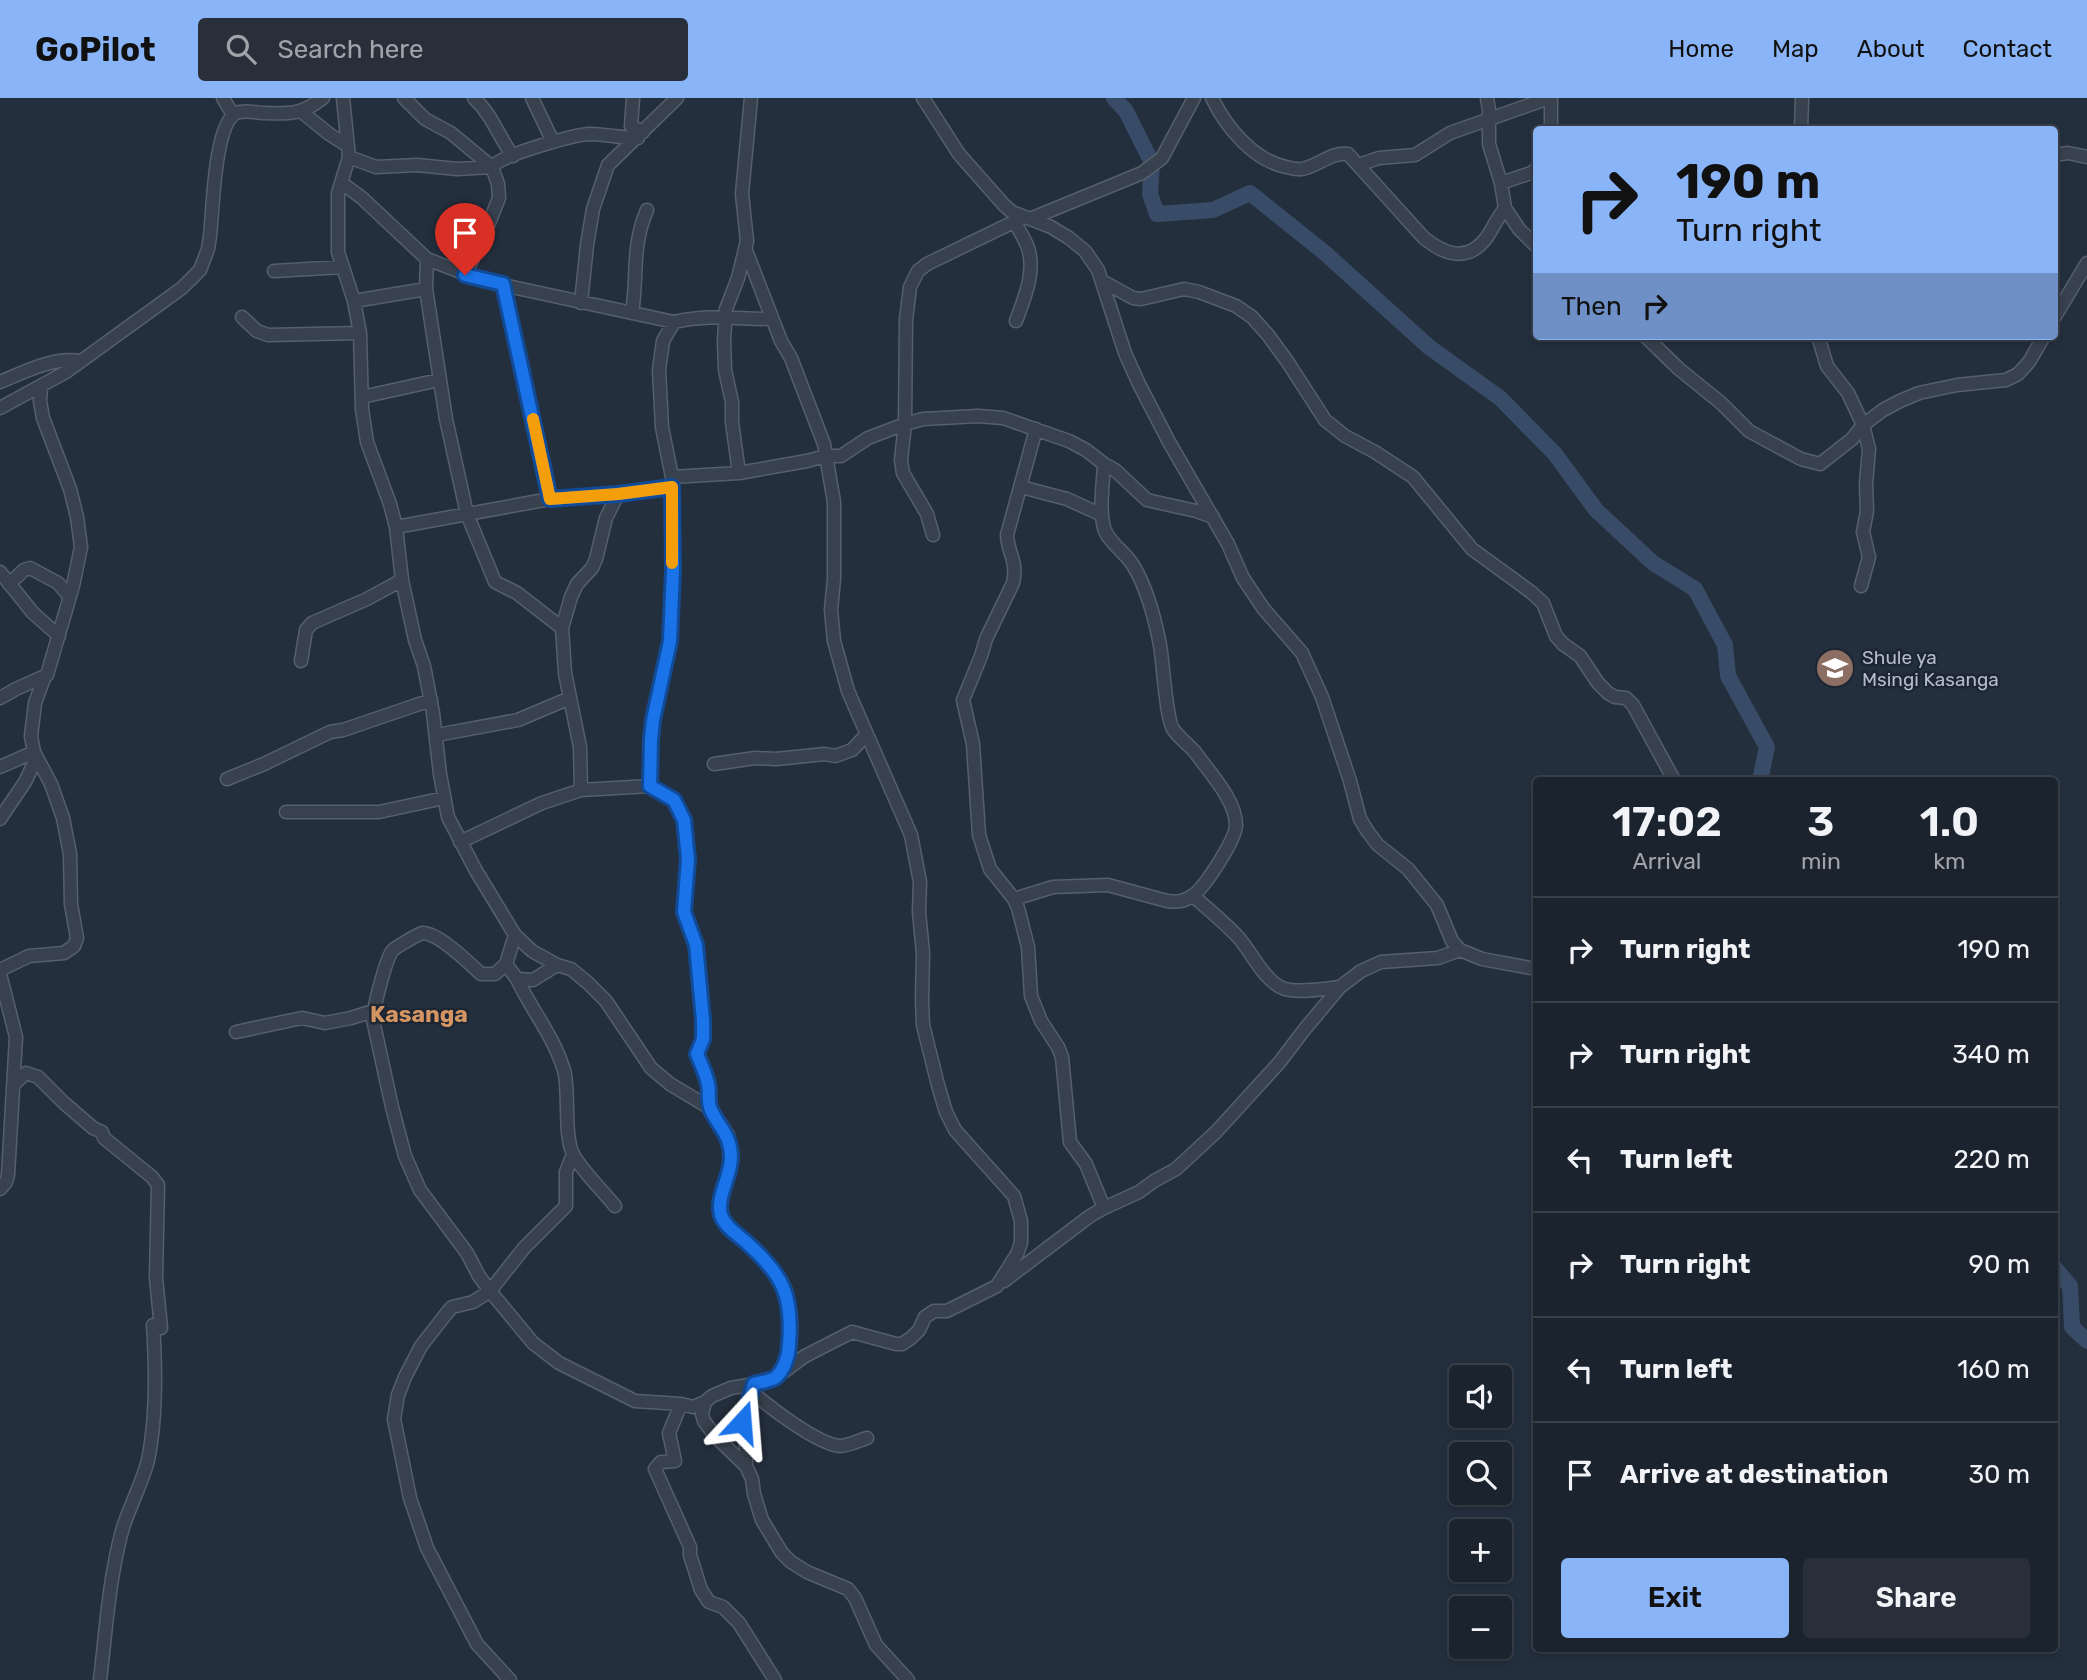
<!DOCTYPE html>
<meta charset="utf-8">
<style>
body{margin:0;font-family:Rubik,sans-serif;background:#282f3a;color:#f1f3f6;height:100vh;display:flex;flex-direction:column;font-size:26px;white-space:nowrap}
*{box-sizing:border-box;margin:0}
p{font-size:23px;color:#a0a4aa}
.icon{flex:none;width:38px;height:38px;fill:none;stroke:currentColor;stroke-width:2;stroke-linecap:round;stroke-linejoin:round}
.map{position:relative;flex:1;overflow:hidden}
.details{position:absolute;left:1533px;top:679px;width:525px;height:875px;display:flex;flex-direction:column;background:#1b232e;border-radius:7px;box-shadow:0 4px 10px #0003,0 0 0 2px #39404a}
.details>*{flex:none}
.hud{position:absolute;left:1533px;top:28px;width:525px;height:214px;border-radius:7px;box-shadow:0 4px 10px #0003,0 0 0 2px #39404a;background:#8ab4f8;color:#111;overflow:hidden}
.tools{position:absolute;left:1449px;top:1267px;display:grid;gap:14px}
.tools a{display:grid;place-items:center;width:63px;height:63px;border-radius:7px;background:#1b232e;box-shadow:0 4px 10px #0003,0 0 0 2px #39404a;font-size:35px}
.pin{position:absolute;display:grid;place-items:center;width:60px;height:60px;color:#fff;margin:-72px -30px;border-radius:50% 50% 50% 0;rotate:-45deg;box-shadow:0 0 7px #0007}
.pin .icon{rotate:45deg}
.me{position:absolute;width:77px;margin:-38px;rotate:19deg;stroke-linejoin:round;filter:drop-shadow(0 0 5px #0008)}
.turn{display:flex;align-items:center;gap:24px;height:147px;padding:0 28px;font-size:32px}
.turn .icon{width:91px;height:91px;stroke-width:2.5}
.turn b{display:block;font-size:49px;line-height:60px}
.then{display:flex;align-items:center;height:66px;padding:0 28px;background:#0003;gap:14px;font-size:26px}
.eta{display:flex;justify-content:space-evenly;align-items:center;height:119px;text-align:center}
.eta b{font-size:42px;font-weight:600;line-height:49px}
.primary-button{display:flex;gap:14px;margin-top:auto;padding:14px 28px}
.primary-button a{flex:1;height:80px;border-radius:7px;background:#8ab4f8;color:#111;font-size:28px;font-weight:600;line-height:80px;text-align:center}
.primary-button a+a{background:#282f3a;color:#f1f3f6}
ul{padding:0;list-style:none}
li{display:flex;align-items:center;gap:21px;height:105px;padding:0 28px;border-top:2px solid #39404a}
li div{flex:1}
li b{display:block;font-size:26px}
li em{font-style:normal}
header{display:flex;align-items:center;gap:42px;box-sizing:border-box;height:98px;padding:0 35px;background:#8ab4f8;color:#111}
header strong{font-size:33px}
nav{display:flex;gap:38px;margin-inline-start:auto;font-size:24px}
.search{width:490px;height:63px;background:#282f3a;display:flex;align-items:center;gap:18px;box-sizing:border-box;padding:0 24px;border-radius:7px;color:#a0a4aa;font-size:26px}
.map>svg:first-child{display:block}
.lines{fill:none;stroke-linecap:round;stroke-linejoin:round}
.river{stroke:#394c67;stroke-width:16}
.minor-casing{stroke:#565f6c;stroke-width:15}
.minor{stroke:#38414e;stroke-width:12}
.route-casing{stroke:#114b97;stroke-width:18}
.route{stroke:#1a73e8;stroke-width:12}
.slow{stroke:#f59e0b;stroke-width:12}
.labels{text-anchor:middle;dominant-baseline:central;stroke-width:5;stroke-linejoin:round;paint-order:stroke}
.poi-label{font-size:19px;fill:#b4bcc9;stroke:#1d2633;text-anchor:start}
.quarter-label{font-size:23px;font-weight:bold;fill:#d59563;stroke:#1d2633}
</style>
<header>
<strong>GoPilot</strong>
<div class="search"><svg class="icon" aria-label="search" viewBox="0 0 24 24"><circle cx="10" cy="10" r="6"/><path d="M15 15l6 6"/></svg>Search here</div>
<nav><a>Home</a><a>Map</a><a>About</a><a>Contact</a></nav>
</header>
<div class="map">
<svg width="2087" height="1582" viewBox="0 0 2087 1582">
<rect width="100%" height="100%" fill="#242f3e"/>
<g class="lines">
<path class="river" d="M1114,0L1126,13L1152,65L1150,96L1157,116L1213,112L1250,95L1325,155L1429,249L1500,300L1555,356L1596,412L1653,465L1695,491L1725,547L1728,578L1767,649L1760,682
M2054,1169L2070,1188L2072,1229L2087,1243"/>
<defs>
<path id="minor" d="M223,0L233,17
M343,0L349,59L338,95V154L354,203L360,235L362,311L367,344L390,406L396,429L402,482L415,542L424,568L433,615L440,676L448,719L475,771L515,837L532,853L557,867L571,871L588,885L606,903L651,970L670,986L710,1010L728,1037L731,1061L722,1101L720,1116L727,1128L767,1164L786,1193L791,1228L789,1252L786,1263L776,1279L755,1286L731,1290L712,1298L705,1304L702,1316L704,1323L715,1338L746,1368L752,1381L754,1396L762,1422L782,1455L791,1464L807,1474L848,1491L855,1500L876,1547L908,1582
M404,0L425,21L451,35L492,69L498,86L499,100L487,130L465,177
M474,0C493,18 498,38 513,58
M532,0L553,44
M633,0L631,28L643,34
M923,0L959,56L1004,107L1012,114L1051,129L1069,140L1085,153L1098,172L1125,255L1138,284L1169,344L1228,446L1243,480L1263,510L1302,555L1322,599L1350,683L1360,721L1368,734L1378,747L1408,771L1437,807L1452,843L1460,852L1482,861L1536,871
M1212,0C1226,29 1253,62 1286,69C1291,70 1297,72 1302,71C1318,68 1331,54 1348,56L1424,140C1445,157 1468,165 1487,139C1493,130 1498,119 1505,110
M1487,0L1489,12V46L1501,85L1505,110L1519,131L1536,148
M1551,0V32
M302,14L329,36L348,48
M1801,32L1802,0
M2054,57L2068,55L2087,59
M349,59L376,69L417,67L457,71L492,69C501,57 573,37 589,36C605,36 621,40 638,40
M1358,67L1379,60L1415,57L1450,35L1549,0
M342,85L362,100L427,161L484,183L674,224
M1501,85L1531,75L1536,71
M1030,121L1142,75L1162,60L1194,0
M1015,124C1019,133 1025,141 1028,150C1036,174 1024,201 1016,223
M745,150L781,243L791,260L824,346L834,404V481L831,512L834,543L848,593L911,737L920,784L919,814L923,855L922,902L923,927L938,987L946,1014L955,1032L1014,1098L1021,1123V1145L1017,1156L997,1188L947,1213H934L925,1219L919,1232L911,1240L902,1246H896L852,1234L805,1258L782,1275
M427,161L426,191L446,321L467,416L495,484L517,495L562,530
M274,173L343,169
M1102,183L1133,200L1141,201L1184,191L1199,194L1236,208L1252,219L1268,237L1287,263L1325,322L1345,338L1375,354L1413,379L1472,451L1531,494L1543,505L1556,538L1563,546L1580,558L1598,585L1608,595L1615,599L1626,600L1633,607L1674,682
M503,186L550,401
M354,203L426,191
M581,205L587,147L593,111L608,67L677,0
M632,215C638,178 631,149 647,112
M242,219L257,233L268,237L360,235
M2054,220L2087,165
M1645,238L1679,271L1721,305L1749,333L1801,361L1820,366L1852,341L1863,327L1883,312L1900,303L1919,295L1957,287L2006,282L2018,276L2029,264L2044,238
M1818,238L1827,268L1848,295L1863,327L1869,351L1866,386L1867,413L1863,434L1869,459L1861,488
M0,284C24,274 53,259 79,263
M362,299L439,282
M0,310L66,274L182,190L200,172L208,151L210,138C213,113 214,27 236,15C244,12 254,14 262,15C289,16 301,17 323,0
M1036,331L1007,437C1008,456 1018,463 1013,485L986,541L981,558L963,602L973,646L979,737L990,771L1014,801L1018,810L1028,849L1031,898L1041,923L1058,949L1062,959L1070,1044L1086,1066L1104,1110
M739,375L732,324V304L725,272L724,243L726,211L738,180L747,143L742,96L751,0
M672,379L739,375L807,363L825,358H841L868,340L905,326L923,321L978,318L1003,320L1069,343L1086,352L1104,366L1115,372L1147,402L1196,413L1213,419
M1021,389L1067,401L1102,417
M396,429L550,401L618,396L672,389
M933,437L927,416L903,375L901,362L905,326L906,222L910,189L918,173L927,166L1024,119
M0,474L33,515L59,538
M9,486L24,472L30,470L58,485L69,498
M301,563L306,532L312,525L367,501L402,482
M0,600L16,591L47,577L73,488L81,449L77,419L70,391L43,320L40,303L41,289
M437,637L518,622L570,600
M714,666L755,660L776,661L825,656L835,658L852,652L867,636
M0,669L34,654
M227,681L264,666L330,634L343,632L431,602
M650,688L653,622L670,543L673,472L672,379L662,329L659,272L663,243L674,224C710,216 736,221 772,221
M581,692L580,649L565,575L562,530L571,499L577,486L592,470L596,461L606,420L618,396
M286,714H379L444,700
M0,721L25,684L36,661
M460,744L542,705L581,692L650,688L674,702L684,722L688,761L684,814L696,847L703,922V941L697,956L708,986L710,1010
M1193,798C1208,811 1224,824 1238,839C1251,853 1265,885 1285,891C1300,895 1324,891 1340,889
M1014,801L1053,789L1108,787L1167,803C1176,804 1184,804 1192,798C1204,791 1236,741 1236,727C1236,702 1209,674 1195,654C1188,646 1179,640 1173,631C1166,620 1163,564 1160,547C1155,521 1147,490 1133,467C1125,454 1108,444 1104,430C1099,410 1103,387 1104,366
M515,837L506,866L495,876H481C469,865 438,834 422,835C417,837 396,849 393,852C386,859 373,912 373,922L392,1009L405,1058L420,1092L467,1155L479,1178L490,1193L533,1245L559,1265L635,1303L681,1306L693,1309L705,1304
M506,866L517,881L533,882L557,867
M0,872L29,858L64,855L74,848L77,840L71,806L70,756L63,720L51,686L34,654L31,638L35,605L45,578
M0,876L16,939L8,1077L6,1084L0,1091
M517,881C532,913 553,937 564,972C570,995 563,1039 574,1058C584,1075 603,1093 615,1108
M236,934L302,920L325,925L351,920L373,913
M13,987L26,975L38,979L63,1004L93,1030L102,1034L104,1040L152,1079L158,1087L156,1180L161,1230L153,1227C156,1271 157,1318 148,1362C142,1386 129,1409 122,1433C109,1481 106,1532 100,1582
M1004,1183L1090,1118L1104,1110L1139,1094L1154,1083L1176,1071L1216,1034L1279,965L1304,932L1340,889L1361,873L1381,864L1438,860L1460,852
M753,1295C771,1310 817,1346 840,1348C848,1348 860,1342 867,1340
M681,1306L669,1335L675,1363L661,1364L655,1371L690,1449V1457L701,1492L709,1504L723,1509L739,1525L775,1582
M746,1368V1349L742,1324L754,1290
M510,1582L477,1546L427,1450L410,1400L394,1321L398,1297L405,1279L421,1248L446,1216L452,1209L473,1204L490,1193L524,1150L566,1108V1074L573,1056"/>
</defs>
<use href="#minor" class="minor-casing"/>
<use href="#minor" class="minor"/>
</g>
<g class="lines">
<defs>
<path id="route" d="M465,177L503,186L550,401L618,396L672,389L673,472L670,543L653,622L651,641L650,688L674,702L684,722L688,761L684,814L696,847L703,922V941L697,956C701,966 706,976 708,986C710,994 707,1004 711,1012C720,1031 731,1037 731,1060C731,1078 716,1099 721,1117C725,1129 737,1136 746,1144C783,1177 793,1197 789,1246C789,1257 784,1273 775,1280C769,1283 761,1284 754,1286L742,1324"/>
</defs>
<use href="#route" class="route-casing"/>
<use href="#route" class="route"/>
<path class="slow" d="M533,321L550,401L618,396L672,389V465"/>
</g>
<defs>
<symbol id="school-disc" viewBox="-11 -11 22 22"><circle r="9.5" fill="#8d6e63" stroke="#1d2633"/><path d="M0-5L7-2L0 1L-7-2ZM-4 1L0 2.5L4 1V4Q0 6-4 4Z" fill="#fff"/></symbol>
</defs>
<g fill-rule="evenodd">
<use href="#school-disc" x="1813" y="548" width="44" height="44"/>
</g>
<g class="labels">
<g class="poi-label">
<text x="1862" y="559">Shule ya<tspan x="1862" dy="22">Msingi Kasanga</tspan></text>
</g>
<g class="quarter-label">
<text x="419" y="916">Kasanga</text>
</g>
</g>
</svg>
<div class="tools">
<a><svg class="icon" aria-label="sound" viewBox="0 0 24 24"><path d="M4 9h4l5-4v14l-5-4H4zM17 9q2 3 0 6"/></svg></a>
<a><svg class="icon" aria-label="search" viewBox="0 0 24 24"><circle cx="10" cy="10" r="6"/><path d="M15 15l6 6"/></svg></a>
<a>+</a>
<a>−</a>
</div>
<div class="pin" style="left:465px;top:177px;background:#d93025"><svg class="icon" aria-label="arrive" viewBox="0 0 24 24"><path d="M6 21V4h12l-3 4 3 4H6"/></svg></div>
<svg class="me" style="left:742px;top:1324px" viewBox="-20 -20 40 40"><path d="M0-17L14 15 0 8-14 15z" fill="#1a73e8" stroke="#fff" stroke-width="4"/></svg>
<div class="hud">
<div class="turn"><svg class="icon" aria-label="right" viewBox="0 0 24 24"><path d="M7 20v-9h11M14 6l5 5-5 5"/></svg><div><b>190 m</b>Turn right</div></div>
<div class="then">Then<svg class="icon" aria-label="right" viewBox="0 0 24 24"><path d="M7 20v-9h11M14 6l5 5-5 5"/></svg></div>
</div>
<section class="details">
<div class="eta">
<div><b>17:02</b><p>Arrival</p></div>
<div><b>3</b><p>min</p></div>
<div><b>1.0</b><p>km</p></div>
</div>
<ul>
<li><svg class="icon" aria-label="right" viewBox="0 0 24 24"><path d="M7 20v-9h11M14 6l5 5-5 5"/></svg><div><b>Turn right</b></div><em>190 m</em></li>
<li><svg class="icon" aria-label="right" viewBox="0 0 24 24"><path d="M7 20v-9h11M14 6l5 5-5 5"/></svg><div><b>Turn right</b></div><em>340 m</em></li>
<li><svg class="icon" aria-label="left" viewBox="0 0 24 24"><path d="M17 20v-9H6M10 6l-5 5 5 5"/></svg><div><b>Turn left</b></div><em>220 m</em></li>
<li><svg class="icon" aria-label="right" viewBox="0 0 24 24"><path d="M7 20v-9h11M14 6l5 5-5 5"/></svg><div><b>Turn right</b></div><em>90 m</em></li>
<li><svg class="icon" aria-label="left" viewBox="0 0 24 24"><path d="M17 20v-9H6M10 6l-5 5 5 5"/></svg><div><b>Turn left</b></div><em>160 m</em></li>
<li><svg class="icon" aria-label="arrive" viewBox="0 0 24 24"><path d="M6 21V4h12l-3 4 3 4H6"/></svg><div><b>Arrive at destination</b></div><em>30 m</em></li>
</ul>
<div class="primary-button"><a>Exit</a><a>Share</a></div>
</section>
</div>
